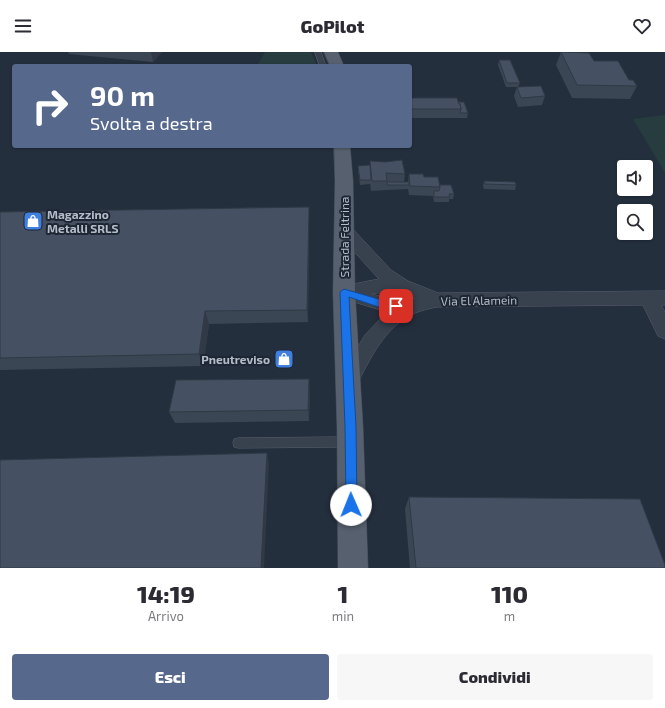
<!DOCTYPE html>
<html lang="it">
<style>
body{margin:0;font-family:"Exo 2",sans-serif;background:#f7f7f7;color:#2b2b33;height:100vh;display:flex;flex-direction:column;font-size:15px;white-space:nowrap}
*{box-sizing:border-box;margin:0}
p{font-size:13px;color:#7c7c81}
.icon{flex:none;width:22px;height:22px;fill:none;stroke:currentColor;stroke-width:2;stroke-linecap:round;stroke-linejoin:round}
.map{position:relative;height:516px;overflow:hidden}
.side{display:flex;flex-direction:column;background:#fff;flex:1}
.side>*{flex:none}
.guide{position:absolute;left:12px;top:12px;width:400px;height:84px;border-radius:4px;box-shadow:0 1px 3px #0004;background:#56698c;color:#fff;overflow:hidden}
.controls{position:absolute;left:617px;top:108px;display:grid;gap:8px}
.controls a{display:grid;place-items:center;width:36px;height:36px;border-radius:4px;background:#fff;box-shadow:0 1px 3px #0004;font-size:20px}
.pin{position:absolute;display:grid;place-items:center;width:34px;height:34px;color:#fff;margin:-17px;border-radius:8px;box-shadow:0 2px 6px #0006}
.me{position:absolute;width:44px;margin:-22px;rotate:359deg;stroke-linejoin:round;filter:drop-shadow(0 0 3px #0008)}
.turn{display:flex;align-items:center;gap:14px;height:84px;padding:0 12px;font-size:18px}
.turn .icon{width:52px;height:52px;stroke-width:2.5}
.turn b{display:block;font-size:28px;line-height:34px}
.eta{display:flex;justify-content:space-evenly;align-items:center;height:68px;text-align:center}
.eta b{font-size:24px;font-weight:800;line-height:28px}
.cta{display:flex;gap:8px;margin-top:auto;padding:8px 12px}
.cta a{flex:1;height:46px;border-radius:4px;background:#56698c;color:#fff;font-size:16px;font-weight:800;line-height:46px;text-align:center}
.cta a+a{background:#f7f7f7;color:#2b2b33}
header{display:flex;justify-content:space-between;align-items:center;height:52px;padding:0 12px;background:#fff;font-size:18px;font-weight:800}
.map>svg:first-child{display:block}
.green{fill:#263c3f}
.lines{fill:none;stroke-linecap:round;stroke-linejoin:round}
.lane-casing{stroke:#565f6c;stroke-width:1}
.street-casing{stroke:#565f6c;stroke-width:1}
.primary-casing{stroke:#414a57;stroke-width:1}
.lane{fill:#38414e;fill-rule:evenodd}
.street{fill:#38414e;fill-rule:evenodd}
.primary{fill:#56606e;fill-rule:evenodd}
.wall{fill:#3b4654}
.shaded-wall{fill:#303945}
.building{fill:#455162;stroke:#303945}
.route{fill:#1a73e8;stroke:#114b97}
.labels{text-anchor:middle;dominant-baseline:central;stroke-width:4;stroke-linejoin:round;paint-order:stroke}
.poi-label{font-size:12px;font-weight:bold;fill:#b4bcc9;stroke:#1d2633;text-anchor:start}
.street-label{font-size:12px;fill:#b4bcc9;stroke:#1d2633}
</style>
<header><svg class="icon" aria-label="menu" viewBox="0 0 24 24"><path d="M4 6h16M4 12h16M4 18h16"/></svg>GoPilot<svg class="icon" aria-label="heart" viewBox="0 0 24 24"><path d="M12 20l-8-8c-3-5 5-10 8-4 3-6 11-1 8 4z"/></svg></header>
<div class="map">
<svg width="665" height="516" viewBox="0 0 665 516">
<rect width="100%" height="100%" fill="#242f3e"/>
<path class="green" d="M265,0H311L317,14H257Z
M665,63V121L633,67Z"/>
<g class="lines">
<defs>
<path id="lane" d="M315,0H321L326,14H320Z
M349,385L353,386L354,390L353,394L349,395L238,396L234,395L233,391L234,387L238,386Z"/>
<path id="street" d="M344,172L350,174L391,218L408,229L438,241L665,239V253H661L665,260V287L658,284L643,253L436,255C429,257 422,258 415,261C384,275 370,307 355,336L348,339L341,336L338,330L341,324L365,283L387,260L338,245L335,240L338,235L379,227L338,182L336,178L338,174ZM377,241H400L415,246C401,251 386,246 371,242Z"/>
<path id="primary" d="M324,0H338L344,14H330Z
M334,94H350L353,129L355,240L363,375L368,516H338L337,375L333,240L335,129Z"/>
</defs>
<use href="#lane" class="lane-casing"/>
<use href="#street" class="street-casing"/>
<use href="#primary" class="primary-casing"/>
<use href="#lane" class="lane"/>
<use href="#street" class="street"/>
<use href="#primary" class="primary"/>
</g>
<path class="wall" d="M68,0H162L153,10L69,2Z
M561,0L594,9L629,28L637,34L630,47L572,46L556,13Z
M499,8L520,31L518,35L545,44L542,53L518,55L514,44L517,35H506L498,13Z
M410,46L458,50L468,61L467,66H410Z
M370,109L405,122L404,130H408L409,122L424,125L439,133L454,142L453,147H449V150H434L433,144L409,143L408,137L386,138L371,139L370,131V132L360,133L358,118V114L370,113Z
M484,129L516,133L515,138L484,137L483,134Z
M309,155V168L308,270L209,272L203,314L0,318V160Z
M310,338L309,369L175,371L169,360Z
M409,445L665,516H410L405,457Z"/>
<path class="shaded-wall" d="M151,0H162L153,10Z
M309,155V168L308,270L307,258Z
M205,259L209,272L203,314L199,302Z
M309,327L310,338L309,369L308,358Z
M267,401L269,411L264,516H261Z"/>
<path class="building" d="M561,0L589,1L594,9H618L629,28H633L637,34L577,33Z
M499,8H510L520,31H507Z
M541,34L545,44L521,46L517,35Z
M410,46H457L459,52H460L461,57H410Z
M458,50H464L468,61H460L461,57L460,52H459Z
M402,108L405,122L386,121L387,129H372L370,109L385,110Z
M370,113L371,128H360L358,114Z
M409,122H423L424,125H438L440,135L410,134Z
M484,129L515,130L516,133L485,132Z
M387,130H409V133H387Z
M439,133H451L454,142H449L450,145H434V139H439L440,135Z
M309,155L307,258L205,259L199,302L0,306V160Z
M309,327L308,358L169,360L176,328Z
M267,401L261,516H0V408Z
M409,445L640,447L665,513V516H416Z"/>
<path class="route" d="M344,237L385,249L396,251L400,254L396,258L385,257L349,245L356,375L357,453L356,457L351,459L347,457L346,453L345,375L340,240Z"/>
<defs>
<symbol id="shop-square" viewBox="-11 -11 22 22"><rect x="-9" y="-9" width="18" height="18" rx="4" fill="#3f7fe0" stroke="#1d2633"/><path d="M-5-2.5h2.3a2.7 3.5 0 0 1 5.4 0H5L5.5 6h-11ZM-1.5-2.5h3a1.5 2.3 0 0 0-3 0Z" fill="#fff"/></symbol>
</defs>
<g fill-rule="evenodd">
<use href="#shop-square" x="22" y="158" width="22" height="22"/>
<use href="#shop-square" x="273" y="296" width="22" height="22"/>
</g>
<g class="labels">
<g class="poi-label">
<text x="47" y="162">Magazzino<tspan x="47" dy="14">Metalli SRLS</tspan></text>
<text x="270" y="307" text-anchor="end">Pneutreviso</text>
</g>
<g class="street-label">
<text transform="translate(344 185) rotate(-90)">Strada Feltrina</text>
<text transform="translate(479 248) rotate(-1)">Via El Alamein</text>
</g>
</g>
</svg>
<div class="controls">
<a><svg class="icon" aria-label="sound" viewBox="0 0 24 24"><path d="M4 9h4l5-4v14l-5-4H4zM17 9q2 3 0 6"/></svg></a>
<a><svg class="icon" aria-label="search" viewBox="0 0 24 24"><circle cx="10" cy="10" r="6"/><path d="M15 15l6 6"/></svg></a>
</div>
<div class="pin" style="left:396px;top:254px;background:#d93025"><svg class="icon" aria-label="arrive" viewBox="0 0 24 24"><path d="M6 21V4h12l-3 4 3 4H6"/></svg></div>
<svg class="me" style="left:351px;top:453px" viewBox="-20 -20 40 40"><circle r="19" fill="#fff"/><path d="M0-13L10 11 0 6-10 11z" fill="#1a73e8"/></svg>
<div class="guide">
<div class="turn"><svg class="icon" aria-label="right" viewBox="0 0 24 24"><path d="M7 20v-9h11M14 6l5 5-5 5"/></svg><div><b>90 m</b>Svolta a destra</div></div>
</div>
</div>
<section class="side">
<div class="eta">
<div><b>14:19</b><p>Arrivo</p></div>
<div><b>1</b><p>min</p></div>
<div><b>110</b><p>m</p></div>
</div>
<div class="cta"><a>Esci</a><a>Condividi</a></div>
</section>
